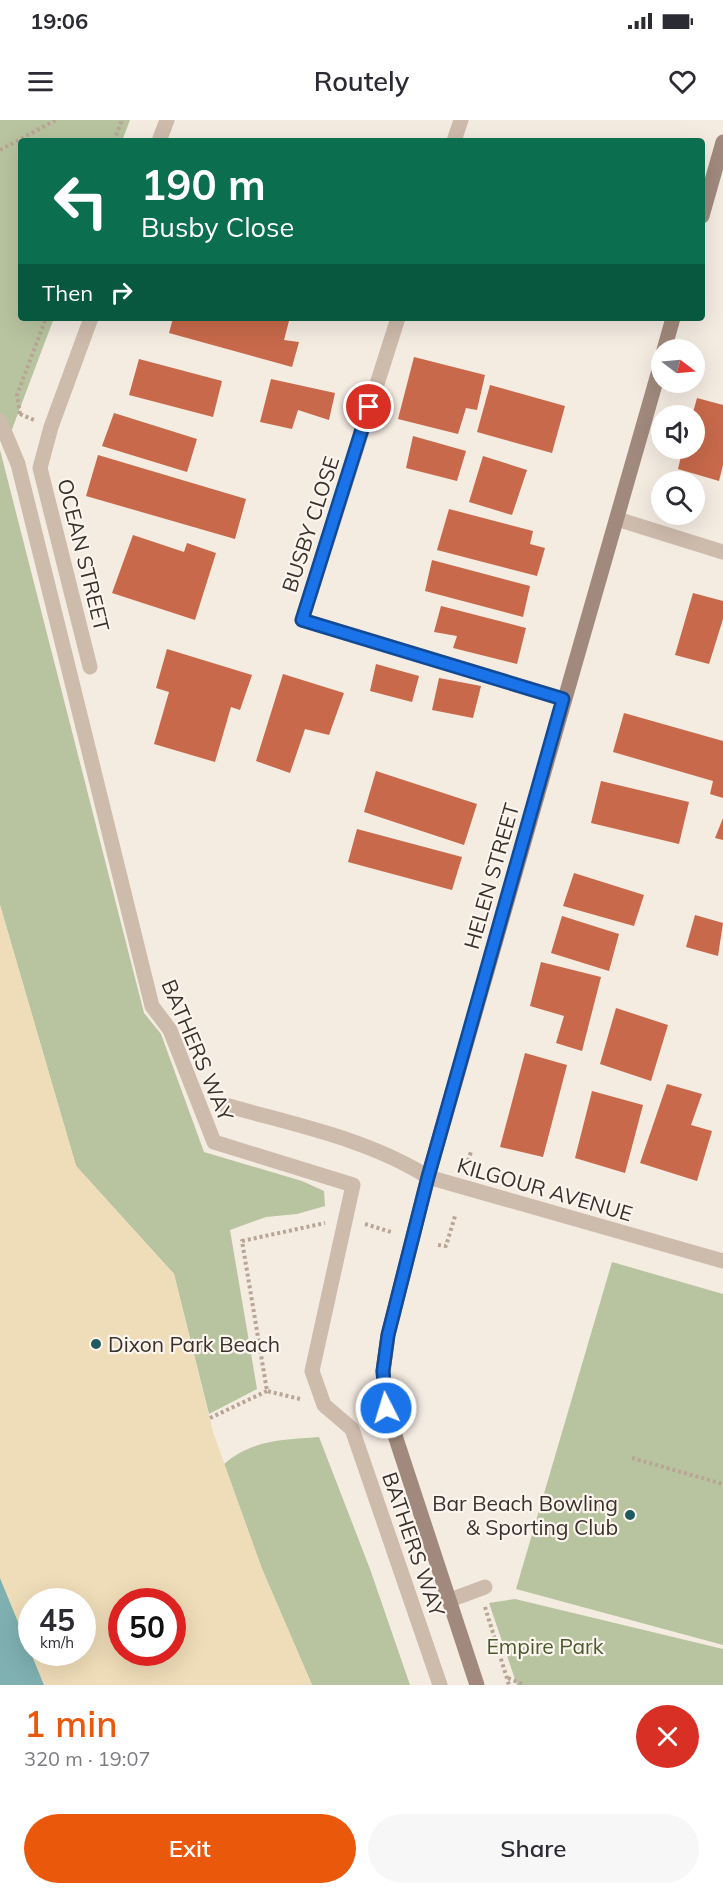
<!DOCTYPE html>
<meta charset="utf-8">
<style>
body{margin:0;font-family:Mulish,sans-serif;background:#f7f7f7;color:#2b2b33;height:100vh;display:flex;flex-direction:column;font-size:22px;white-space:nowrap}
*{box-sizing:border-box;margin:0}
p{font-size:20px;color:#7c7c81}
.icon{flex:none;width:33px;height:33px;fill:none;stroke:currentColor;stroke-width:2;stroke-linecap:round;stroke-linejoin:round}
.map{position:relative;height:1565px;overflow:hidden}
.panel{display:flex;flex-direction:column;background:#fff;flex:1}
.panel>*{flex:none}
.banner{position:absolute;left:18px;top:18px;width:687px;height:183px;border-radius:6px;box-shadow:0 6px 24px #0002;background:#0b6e4f;color:#fff;overflow:hidden}
.needle{width:39px;rotate:106deg}
.controls{position:absolute;left:651px;top:219px;display:grid;gap:12px}
.controls a{display:grid;place-items:center;width:54px;height:54px;border-radius:50%;background:#fff;box-shadow:0 6px 24px #0002;font-size:30px}
.speed{position:absolute;left:18px;top:1468px;display:flex;gap:12px;font-size:30px;font-weight:700;text-align:center}
.speed>*{display:grid;place-content:center;width:78px;height:78px;border-radius:50%;background:#fff;box-shadow:0 6px 24px #0002;line-height:1}
.speed small{font-size:15px;font-weight:400}
.speed .limit{border:9px solid #d22;background:#fff;color:#111}
.pin{position:absolute;display:grid;place-items:center;width:51px;height:51px;color:#fff;margin:-26px;border:3px solid #fff;border-radius:50%;box-shadow:0 2px 6px #0007}
.me{position:absolute;width:66px;margin:-33px;rotate:355deg;stroke-linejoin:round;filter:drop-shadow(0 0 4px #0008)}
.turn{display:flex;align-items:center;gap:21px;height:126px;padding:0 24px;font-size:27px}
.turn .icon{width:78px;height:78px;stroke-width:2.5}
.turn b{display:block;font-size:42px;line-height:51px}
.then{display:flex;align-items:center;height:57px;padding:0 24px;background:#0003;gap:12px;font-size:22px}
.round{display:grid;place-items:center;flex:none;width:63px;height:63px;border-radius:32px;background:#f7f7f7}
.headline{display:flex;align-items:center;justify-content:space-between;height:102px;padding:0 24px}
h1{font-size:36px;font-weight:600;line-height:45px;color:#ea580c}
.button{display:flex;gap:12px;margin-top:auto;padding:12px 24px}
.button a{flex:1;height:69px;border-radius:36px;background:#ea580c;color:#fff;font-size:24px;font-weight:600;line-height:69px;text-align:center}
.button a+a{background:#f7f7f7;color:#2b2b33}
.status{display:flex;justify-content:space-between;align-items:center;height:42px;padding:0 30px;background:#fff;direction:ltr}
.status svg{height:16px;fill:currentColor}
header{display:flex;justify-content:space-between;align-items:center;height:78px;padding:0 24px;background:#fff;font-size:27px;font-weight:600}
.map>svg:first-child{display:block}
.green{fill:#b8c4a0}
.sand{fill:#efdcb8;fill-rule:evenodd}
.water{fill:#7fb0b2}
.building{fill:#c8694b}
.lines{fill:none;stroke-linecap:round;stroke-linejoin:round}
.path{stroke:#b9a596;stroke-width:4;stroke-dasharray:3 3;stroke-linecap:butt}
.lane{stroke:#cdbbac;stroke-width:15}
.street{stroke:#cdbbac;stroke-width:15}
.secondary{stroke:#a18a7d;stroke-width:15}
.route-casing{stroke:#114b97;stroke-width:15}
.route{stroke:#1a73e8;stroke-width:10}
.poi-dot{fill:#1f5a5e;stroke:#fbf5ee;stroke-width:2}
.labels{text-anchor:middle;dominant-baseline:central;stroke-width:4.5;stroke-linejoin:round;paint-order:stroke}
.street-label{font-size:21px;fill:#3b302b;stroke:#fbf5ee}
.poi-label{font-size:21px;fill:#3b302b;stroke:#fbf5ee;text-anchor:start}
.park-label{font-size:21px;fill:#4a5a2e;stroke:#fbf5ee}
</style>
<div class="status"><b>19:06</b><svg viewBox="0 0 49 12"><path d="M0 12V9h3v3zM5 12V6h3v6zM10 12V3h3v9zM15 12V0h3v12zM26 1h20v11H26zM47 4h2v5h-2z"/></svg></div>
<header><svg class="icon" aria-label="menu" viewBox="0 0 24 24"><path d="M4 6h16M4 12h16M4 18h16"/></svg>Routely<svg class="icon" aria-label="heart" viewBox="0 0 24 24"><path d="M12 20l-8-8c-3-5 5-10 8-4 3-6 11-1 8 4z"/></svg></header>
<div class="map">
<svg width="723" height="1565" viewBox="0 0 723 1565">
<rect width="100%" height="100%" fill="#f4ebe1"/>
<path class="green" d="M0,0H130L122,21H21V198H54L11,312L0,308Z
M0,330L144,893L161,914L204,1032L302,1061L324,1071L325,1086L297,1094L266,1097L230,1110L257,1269L209,1294L174,1154L76,1046L0,785Z
M612,1142L723,1174V1525L516,1469Z
M319,1317L370,1449L410,1565H312L262,1449L224,1344C254,1319 283,1320 319,1317Z
M515,1479L723,1529V1565H517L489,1483Z"/>
<path class="sand" d="M0,785L76,1046L174,1154L213,1312L262,1449L312,1565H44L0,1458ZM32,1482H82V1533H32ZM122,1482H172V1533H122Z"/>
<path class="water" d="M0,1458L44,1565H0Z"/>
<path class="building" d="M173,198H277L289,201L284,220L299,222L292,247L169,213Z
M414,237L485,255L477,290L466,288L458,314L398,299Z
M139,239L222,261L213,297L129,275Z
M271,259L335,273L329,300L298,290L292,309L260,302Z
M490,265L565,286L552,333L477,312Z
M697,278L723,285V345L719,361L678,349L683,328H694V296H692Z
M114,293L197,319L187,352L102,326Z
M413,316L466,331L457,361L406,348Z
M98,335L246,379L235,419L86,376Z
M483,336L527,350L512,395L469,382Z
M449,389L533,411L530,424L545,428L537,456L437,430Z
M133,415L184,432L187,423L216,433L195,500L112,473Z
M432,440L530,466L523,497L425,471Z
M693,473L723,481V499L709,544L675,535Z
M441,486L526,508L517,544L453,528L457,516L434,512Z
M167,529L252,555L240,590L231,587L215,642L154,624L169,572L156,568Z
M376,544L419,556L412,582L370,571Z
M283,554L344,573L329,615L305,609L290,653L256,641Z
M439,558L481,566L473,598L432,590Z
M624,593L723,621V678L710,674L713,661L613,632Z
M376,651L477,684L464,725L364,692Z
M601,661L689,682L679,724L591,703Z
M723,698V720L715,718Z
M357,709L462,737L452,770L348,742Z
M574,753L644,775L634,806L563,786Z
M695,795L723,803L718,836L686,827Z
M562,796L619,814L609,851L551,833Z
M541,842L601,857L582,931L556,923L564,896L530,886Z
M616,888L668,905L651,961L600,944Z
M525,933L567,945L543,1037L500,1027Z
M667,964L702,974L691,1005L712,1011L697,1061L640,1043Z
M592,971L643,985L625,1053L575,1038Z"/>
<g class="lines">
<path class="path" d="M114,21L122,0
M0,30L56,0
M20,294L17,275L46,198
M20,294L34,300
M468,1041L471,1032
M365,1104L391,1112
M438,1125L446,1126L455,1096
M300,1279L267,1271L242,1121L325,1103
M210,1298L267,1271
M632,1338L723,1364
M485,1487L509,1565
M508,1558L525,1565"/>
<path class="lane" d="M450,1480L485,1467"/>
<path class="street" d="M159,21L167,0
M454,21L461,0
M398,198L302,500L563,579
M0,301L18,344L152,886L170,910L214,1022L353,1065L312,1251L324,1285L352,1309L440,1565
M617,399L723,432
M90,547L40,348L51,307L91,198
M222,984C290,1004 367,1018 428,1057L723,1141"/>
<path class="secondary" d="M702,96L723,22
M664,230L673,198
M477,1565L386,1288L383,1251L388,1215L428,1057L662,240"/>
</g>
<g class="lines">
<defs>
<path id="route" d="M369,287L302,500L563,579L428,1057L388,1215L383,1251L386,1288"/>
</defs>
<use href="#route" class="route-casing"/>
<use href="#route" class="route"/>
</g>
<g class="poi-dot">
<circle cx="96" cy="1224" r="6"/>
<circle cx="630" cy="1395" r="6"/>
</g>
<g class="labels">
<g class="street-label">
<text transform="translate(310 404) rotate(-72)">BUSBY CLOSE</text>
<text transform="translate(84 435) rotate(76)">OCEAN STREET</text>
<text transform="translate(491 756) rotate(-74)">HELEN STREET</text>
<text transform="translate(198 930) rotate(67)">BATHERS WAY</text>
<text transform="translate(545 1069) rotate(16)">KILGOUR AVENUE</text>
<text transform="translate(414 1424) rotate(71)">BATHERS WAY</text>
</g>
<g class="poi-label">
<text x="108" y="1224">Dixon Park Beach</text>
<text x="618" y="1383" text-anchor="end">Bar Beach Bowling<tspan x="618" dy="24">&amp; Sporting Club</tspan></text>
</g>
<g class="park-label">
<text x="545" y="1526">Empire Park</text>
</g>
</g>
</svg>
<div class="controls">
<a><svg class="needle" viewBox="-14 -14 28 28"><path d="M0-13l5 13h-10z" fill="#e53935"/><path d="M0 13l5-13h-10z" fill="#7c7c81"/></svg></a>
<a><svg class="icon" aria-label="sound" viewBox="0 0 24 24"><path d="M4 9h4l5-4v14l-5-4H4zM17 9q2 3 0 6"/></svg></a>
<a><svg class="icon" aria-label="search" viewBox="0 0 24 24"><circle cx="10" cy="10" r="6"/><path d="M15 15l6 6"/></svg></a>
</div>
<div class="speed"><div>45<small>km/h</small></div><div class="limit">50</div></div>
<div class="pin" style="left:369px;top:287px;background:#d93025"><svg class="icon" aria-label="arrive" viewBox="0 0 24 24"><path d="M6 21V4h12l-3 4 3 4H6"/></svg></div>
<svg class="me" style="left:386px;top:1288px" viewBox="-20 -20 40 40"><circle r="17" fill="#1a73e8" stroke="#fff" stroke-width="3"/><path d="M0-11L8 9 0 5-8 9z" fill="#fff"/></svg>
<div class="banner">
<div class="turn"><svg class="icon" aria-label="left" viewBox="0 0 24 24"><path d="M17 20v-9H6M10 6l-5 5 5 5"/></svg><div><b>190 m</b>Busby Close</div></div>
<div class="then">Then<svg class="icon" aria-label="right" viewBox="0 0 24 24"><path d="M7 20v-9h11M14 6l5 5-5 5"/></svg></div>
</div>
</div>
<section class="panel">
<div class="headline"><div><h1>1 min</h1><p>320 m · 19:07</p></div><a class="round" style="background:#d93025;color:#fff"><svg class="icon" aria-label="close" viewBox="0 0 24 24"><path d="M6 6l12 12M18 6L6 18"/></svg></a></div>
<div class="button"><a>Exit</a><a>Share</a></div>
</section>
